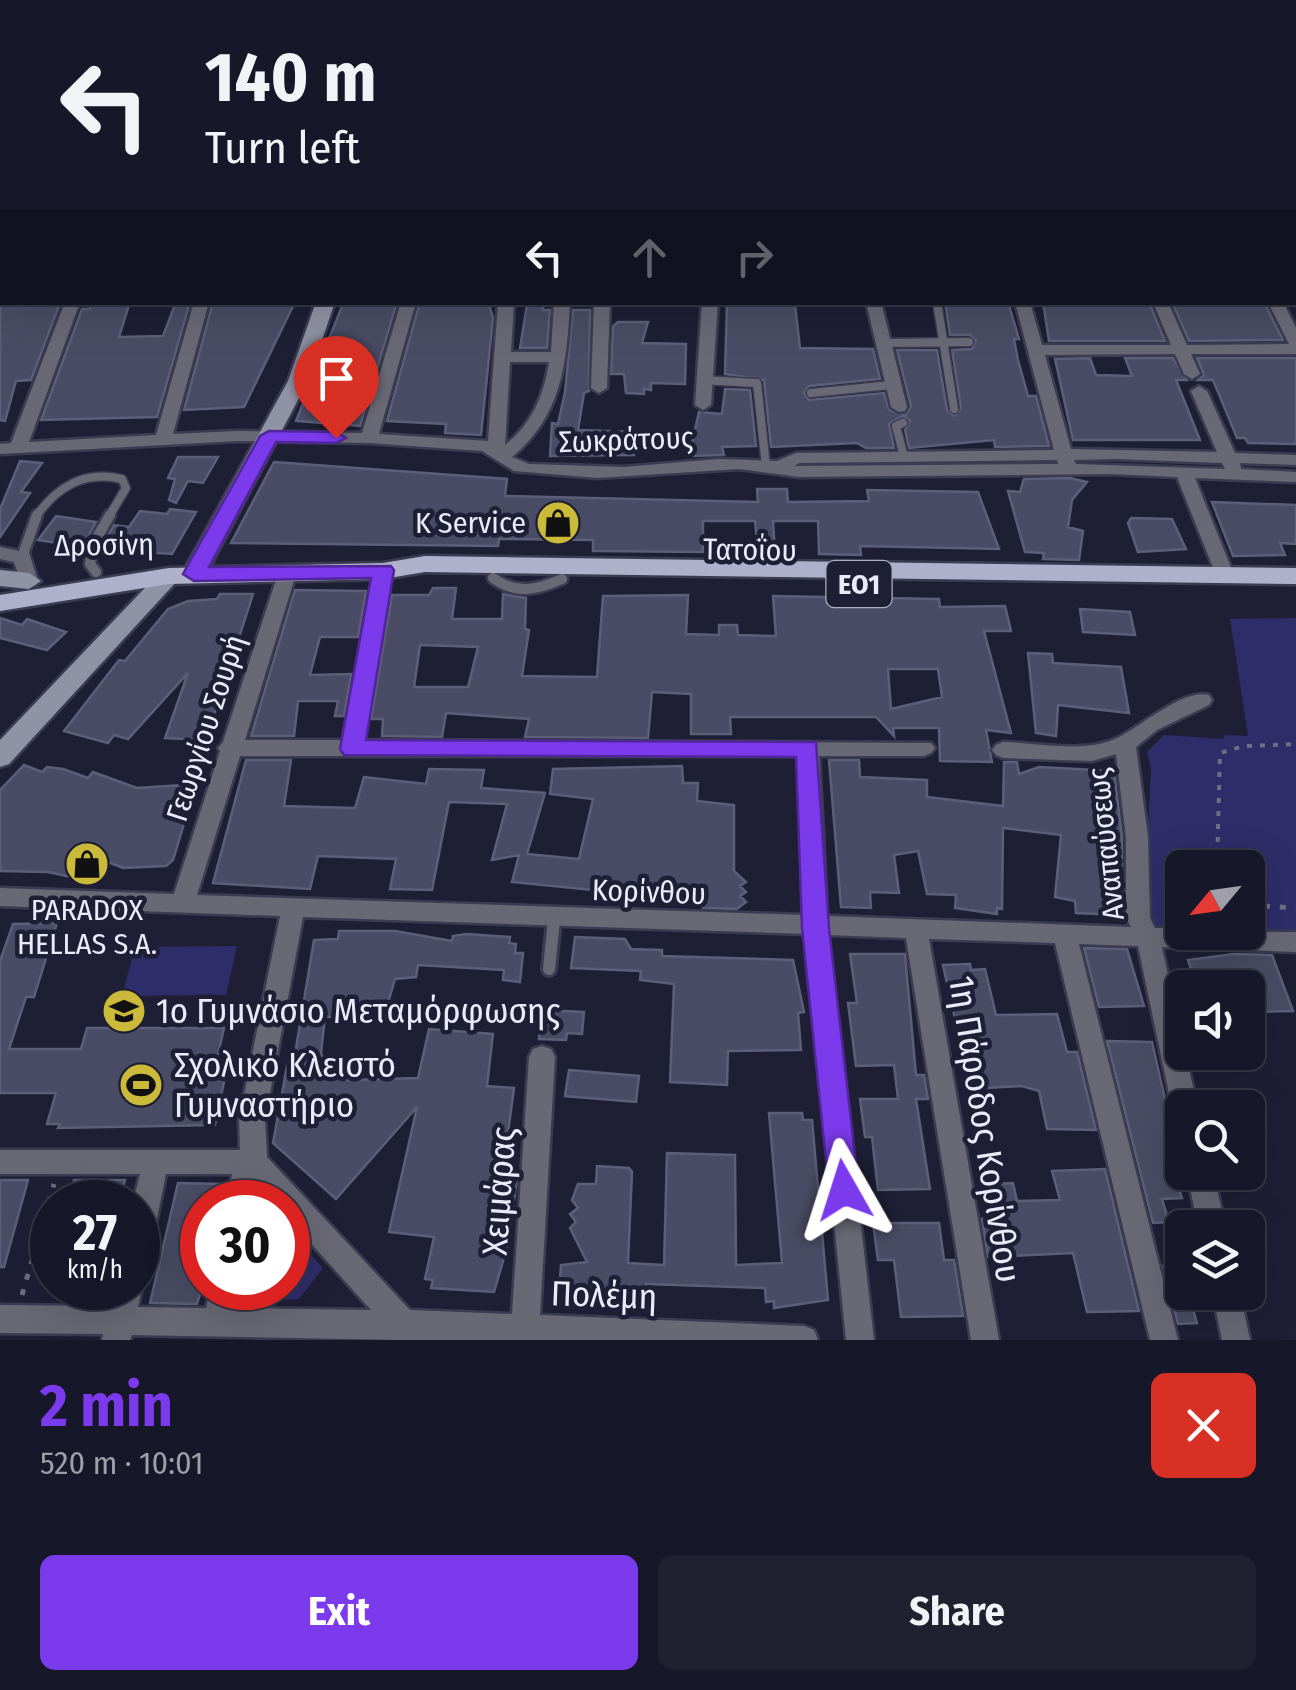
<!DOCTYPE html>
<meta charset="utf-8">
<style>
body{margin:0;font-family:"Fira Sans Condensed",sans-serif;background:#1f2030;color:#f1f3f6;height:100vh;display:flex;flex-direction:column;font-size:38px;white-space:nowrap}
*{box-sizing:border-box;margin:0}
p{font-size:32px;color:#9e9fa8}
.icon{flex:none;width:55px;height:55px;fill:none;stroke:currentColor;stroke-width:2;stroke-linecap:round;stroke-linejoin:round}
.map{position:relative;height:1340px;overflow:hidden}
.details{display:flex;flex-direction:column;background:#161728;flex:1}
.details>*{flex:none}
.banner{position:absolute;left:0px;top:0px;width:1298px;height:305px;box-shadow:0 10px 40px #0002,0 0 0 2px #353645;background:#161728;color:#f1f3f6;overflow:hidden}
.needle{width:65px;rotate:241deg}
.tools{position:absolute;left:1165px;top:850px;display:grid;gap:20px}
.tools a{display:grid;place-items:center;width:100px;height:100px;border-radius:15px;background:#161728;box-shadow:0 10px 40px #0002,0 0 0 2px #353645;font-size:50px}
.speed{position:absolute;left:30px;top:1180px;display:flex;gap:20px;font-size:50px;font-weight:700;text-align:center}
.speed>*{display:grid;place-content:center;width:130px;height:130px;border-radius:50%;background:#161728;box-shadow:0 10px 40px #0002,0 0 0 2px #353645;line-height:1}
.speed small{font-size:25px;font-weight:400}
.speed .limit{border:15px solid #d22;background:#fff;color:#111}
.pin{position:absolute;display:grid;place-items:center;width:85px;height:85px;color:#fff;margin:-102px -42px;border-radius:50% 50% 50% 0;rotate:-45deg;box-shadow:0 0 10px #0007}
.pin .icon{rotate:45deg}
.me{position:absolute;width:110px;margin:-55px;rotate:354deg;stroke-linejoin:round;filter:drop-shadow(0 0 8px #0008)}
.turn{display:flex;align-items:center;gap:35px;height:210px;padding:0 40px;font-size:45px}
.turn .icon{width:130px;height:130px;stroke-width:2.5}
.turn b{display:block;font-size:70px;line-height:85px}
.lanes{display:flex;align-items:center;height:95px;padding:0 40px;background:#0003;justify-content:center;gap:50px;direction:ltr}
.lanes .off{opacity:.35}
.round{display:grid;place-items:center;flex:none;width:105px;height:105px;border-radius:15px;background:#1f2030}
.summary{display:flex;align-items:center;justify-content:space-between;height:170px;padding:0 40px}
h1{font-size:60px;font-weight:700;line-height:75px;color:#7c3aed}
.action{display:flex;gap:20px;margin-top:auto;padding:20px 40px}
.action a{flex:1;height:115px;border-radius:15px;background:#7c3aed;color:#fff;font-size:40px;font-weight:700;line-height:115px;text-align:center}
.action a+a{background:#1f2030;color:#f1f3f6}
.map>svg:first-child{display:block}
.green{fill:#2f2d69}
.building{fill:#4a4c65;stroke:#5d5f79;stroke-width:2.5;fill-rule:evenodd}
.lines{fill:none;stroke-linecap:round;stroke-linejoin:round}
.lane-far3-casing{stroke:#3b3c51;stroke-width:10}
.lane-far2-casing{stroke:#3b3c51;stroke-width:11}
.lane-far1-casing{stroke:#3b3c51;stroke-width:15}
.lane-casing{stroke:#3b3c51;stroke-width:18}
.street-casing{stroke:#3b3c51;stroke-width:5}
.secondary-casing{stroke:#3b3c51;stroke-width:5}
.primary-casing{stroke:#3b3c51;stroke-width:5}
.path-far1{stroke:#6e6f82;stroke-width:4;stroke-dasharray:5 8;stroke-linecap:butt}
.path{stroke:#6e6f82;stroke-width:5;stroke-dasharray:6 10;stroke-linecap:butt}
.lane-far3{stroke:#686975;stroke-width:6}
.lane-far2{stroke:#686975;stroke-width:8}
.lane-far1{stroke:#686975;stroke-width:10}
.lane{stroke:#686975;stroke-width:12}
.street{fill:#686975;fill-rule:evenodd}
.secondary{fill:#9092a5;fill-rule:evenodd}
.primary{fill:#afb1ca;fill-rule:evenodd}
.route{fill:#7c3aed;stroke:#51269a;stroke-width:2.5}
.labels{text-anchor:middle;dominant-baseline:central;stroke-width:9;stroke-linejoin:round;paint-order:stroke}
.shield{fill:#1e1f35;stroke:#adaebf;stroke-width:2.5}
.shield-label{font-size:28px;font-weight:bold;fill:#eaebfa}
.street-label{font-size:30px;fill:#eaebfa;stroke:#1e1f35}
.poi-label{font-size:30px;fill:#eaebfa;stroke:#1e1f35;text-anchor:end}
.near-poi-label{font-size:35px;fill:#eaebfa;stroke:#1e1f35;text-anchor:start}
.near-street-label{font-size:35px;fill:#eaebfa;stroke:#1e1f35}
</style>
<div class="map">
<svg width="1296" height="1340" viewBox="0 0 1296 1340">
<rect width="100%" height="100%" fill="#1e1f35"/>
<path class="green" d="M1296,618V936L1248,932V868H1182V932H1154L1143,921L1151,769L1147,752L1164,735L1223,739L1224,735L1248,736L1230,619Z
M237,946L226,995L122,996L135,947Z
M288,1229L323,1268L299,1299L229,1302L232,1288H288Z"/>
<path class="building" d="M0,302L59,306L31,380L16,381L5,421L0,420Z
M92,302H130L119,337L163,336L176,302H190L157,417L41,420L82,309H90Z
M213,302H295L244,407L184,410Z
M375,302H397L360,426L296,421L343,304Z
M727,302L795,305L800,348L873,349L880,379L809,386L804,393L809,400L884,393L889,410L906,415L911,406L897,350H937L947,410L954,416L961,408L952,350L972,349L976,341L970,335H950L945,302H1008L1019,339H1014L1018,360L1028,396H1036L1049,446L995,447L994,440L909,448L905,430L910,421L903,416L889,424L894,448H866L857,443L771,447L764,380L725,374Z
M1043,302H1149L1165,341H1049Z
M1172,302H1264L1283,340L1189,341Z
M489,304L493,318L481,435L445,433L446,424L387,421L419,305Z
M527,305H543V310H550L547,348H520Z
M573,310H590L589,391L584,393L578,430L635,432L634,455L550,456L552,423L558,424L565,392Z
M618,322H648L642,343L686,344L685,384L651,383V390L644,389V394L626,393L624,374H611L613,326Z
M1090,358L1096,375L1132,376L1125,358H1173L1187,380H1176L1200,440H1073L1055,359Z
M1197,358H1296V444L1248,443L1245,438H1237L1213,380H1198L1204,375Z
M725,389L750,390L756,446L722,447L724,455L689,456L699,412L722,414Z
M178,457H218L203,483L188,481L176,503L169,500L175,479L168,478Z
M20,461L42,463L21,492L30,493L0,537V509Z
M274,462L507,479L505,496L758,502L757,489H787L788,502L869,501L867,490L978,492L999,549L860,546L861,555L819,554L818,521H773L775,553L758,552L755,521H703V552L593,551V540L499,539L498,546L231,543Z
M1070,478L1087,482L1072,500L1068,527L1083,531L1079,560L1043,559L1044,553L1025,552L1008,491L1020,492L1024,479Z
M1212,502L1296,505V544L1280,543L1285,555L1233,556Z
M170,509L196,512L172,554L144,552L147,547L105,541L114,525L129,527L140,511L167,514Z
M56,516L96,522L83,547L38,540Z
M1131,518L1172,519L1186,549L1138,552L1128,523Z
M433,588H456L452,619H502L503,594L526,598L525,629L529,630L522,676L597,677L603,596L688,595L686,634L719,635V625H737L738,635L776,636L773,596L939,599L940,607L1005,606L1011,631H984L1011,733L986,730L992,762L940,761L939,728H893L894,736L876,717H730L731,734H691V694L652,692L648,738L525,737L529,719L446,713L442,737L382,736L383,719H371L392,595H429ZM420,645L478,647L468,687H414ZM888,669H938L942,697L891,709Z
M295,590L366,591L358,637H320L310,675L351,674L344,716H335L338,701H298L294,736H251Z
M220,594H253L206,740L165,738L188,673L128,739L114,735L108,743L64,731L119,660L125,661L168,609L188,601L217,599Z
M1080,609L1130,612L1135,635L1083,632Z
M0,618L22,625L27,619L66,632L47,650L0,638Z
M1028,653L1052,654L1053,663L1121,667L1129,713L1058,705L1056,736L1036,733Z
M246,760H291L284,806L355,808L364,777L426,784L429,769L484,770L481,788L545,793L527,854L579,859L593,799L550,794L553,769L682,766L683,783H698L697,801L734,805V871L746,882L740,886L746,892L740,896L746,902L737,909L703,908L693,900L512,882L519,855L492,860L507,804L449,802L432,890L390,889L396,859L318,856L310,889L213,883Z
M829,760H859L860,777L927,780V797L1003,806L1004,762H1017L1019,774L1039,767L1114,771L1122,837V911L1120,915L1076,913L1075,901L1055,897L1061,835L1003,828L1002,909L997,908V914L955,908L956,895L927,894L918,851L894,855L899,893L870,892L871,908L841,907Z
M24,765L42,772L47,767L63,769L88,778L93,772L137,788L196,784L173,860L166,866L123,868L108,862L103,876L80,879L48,872L0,871V790Z
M57,923L34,997H26L9,1049H81L87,1028H224L213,1077H225L215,1125L58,1128L60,1124H47L56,1093H0V961L13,924Z
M339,931H395L452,941L453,936L466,934L510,937L509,943L516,944L515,953H523L520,982L503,980L504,970L418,965L416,977L395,979L388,1003H356L350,1017H325L321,1053L326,1067L348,1080L418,1078L429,1029L493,1034L487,1086L514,1088L503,1170L518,1172L508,1244L494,1292L431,1288L433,1280L425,1279L434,1237L389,1232L417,1107L336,1199L273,1143L287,1066H293L314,940L338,939Z
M575,937L625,939L631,949L662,950V956L793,960L804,1012L798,1013L801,1050L728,1051L727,1085L670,1082L674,984L640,980L641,971L571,968Z
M1084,948L1127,949L1144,1006L1099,1007Z
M850,954H905L916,1075H924L928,1099H916L930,1189L878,1190L872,1137H865L860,1099H898L894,1065L856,1066L848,1003H857Z
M1234,954L1272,955L1293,1011L1253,1012L1248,988H1197L1188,960Z
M970,964L971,970L985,969L996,1015L1057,1014L1067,1052H1077L1096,1130L1047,1129L1039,1091L1022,1086L985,1088L982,1073H967L943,965Z
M542,1010L584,1012L582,1034L567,1033L566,1040L539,1039Z
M1107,1041L1152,1042L1181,1170H1173L1182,1198L1162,1199L1169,1222L1153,1223Z
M569,1070L639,1076L636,1102L565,1096Z
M769,1113H802L803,1120H812L828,1300L774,1308V1301L766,1302L765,1288L646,1284L643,1305L558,1302L561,1265L587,1262L570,1228L576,1222L570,1214L578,1208L572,1200L578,1184H596L597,1166L629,1168L632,1172L628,1263L664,1265L667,1153L735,1155L736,1265L782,1263Z
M1105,1169L1139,1311L1087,1312L1073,1253L988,1257L982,1219L1001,1218L994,1184L1013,1183L1017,1201L1060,1200L1052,1171Z
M0,1180H28L4,1267H0Z
M74,1180H125L119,1202H68Z
M178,1183L222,1184L219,1202H202V1288L197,1304L150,1303Z
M873,1223H939L944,1260H954L963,1316L901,1317L894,1260H878Z
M1163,1266H1182V1292H1188L1197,1323L1178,1324Z"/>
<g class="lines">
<defs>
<path id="lane-far3" d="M0,0L2,17"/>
<path id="lane-far2" d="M0,259L2,254
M937,302L954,409
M881,343L969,342
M702,380L757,383L766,466
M811,393L891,385
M903,423L896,426L904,457
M35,518C56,487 85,470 122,479L126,488L108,518"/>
<path id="lane-far1" d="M22,557L37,515
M96,572L90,564L92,546L110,515
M493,578C516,595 537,590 562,579"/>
<path id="lane" d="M549,969L554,920"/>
<path id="street" d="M216,0H228V2H217Z
M298,0H310V2H299Z
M344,0H356V2H345Z
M406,0H418V2H407Z
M497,0H509V2H498Z
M949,0H963L965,2H951Z
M1110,0H1122L1123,2H1112Z
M1194,0H1206L1208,2H1196Z
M1257,0H1269L1270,2H1259Z
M1295,43H1296V51H1295Z
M2,113V121L0,122V114Z
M0,164H2V172H0Z
M1295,165H1296V176H1295Z
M1295,232H1296V240H1295Z
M0,247H2V255H0Z
M65,302H80L29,442L156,435L194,302H209L173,434L237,431L362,433L401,302H416L379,434L488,441L498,302H514L511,352H551L554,302H570C567,362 562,416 512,457L529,464L624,467L718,459L777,461L796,453L1054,450L1015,302H1030L1042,345H1171L1153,302H1168L1187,345L1289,344L1268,302H1283L1296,328V354H1191L1200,374L1192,379L1184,374L1175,354L1045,355L1071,449L1217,452L1191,391L1199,386L1207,391L1235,453L1296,455V465L1240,463L1241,469L1296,472V482L1195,478L1234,575L1225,581L1216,575L1177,477L1110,474L799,477L739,469L597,478L514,471L482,451L369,443L237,441L0,454V444L11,443ZM510,362H549C544,395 532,424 505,445ZM1116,459L1222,463L1225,469L1076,464L1074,460ZM1057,460L1058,464L795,466L799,463Z
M594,302H610L607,388L599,393L591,388Z
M702,302H718L711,405L703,410L695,405Z
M866,302H881L907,407L905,411L899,412L891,407Z
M0,547L29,553L38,581L36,585H22L14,562L0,559Z
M288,565L297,571L245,740H343L374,571L383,565L392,571L364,740L931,743L935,748L931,753L924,756H819L827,916L1131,927L1126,918V837L1116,754L1092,761L1003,758L996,755L992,750L996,745L1003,742C1038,743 1088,754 1119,737C1141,726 1184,688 1209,695L1212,700L1209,705L1157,730L1136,747L1148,837L1150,918L1155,928H1182V932H1296V952L1162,947L1182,1039V1052H1185L1198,1108H1182V1119L1176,1116L1172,1108L1138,946L1079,944L1178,1340H1150L1055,943L929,939L999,1340H971L906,938L828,935L874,1340H846L805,934L303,917L265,1120L267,1157L410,1310L512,1314L529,1057L533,1049L542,1046L551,1049L555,1057L540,1315L804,1326L814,1330L818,1340H399L132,1335L130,1340H102L103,1334L0,1333V1305L110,1306L114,1288H138V1278L142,1288L138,1307L206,1308L210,1288H238L235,1308L371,1310L288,1218V1202H274L257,1184L253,1202H227L232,1174H166L152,1243L148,1252L138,1256V1202H133L140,1174H0V1150H240L239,1120L280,916L0,906V888L174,894L220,751L218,748L223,742L279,571ZM240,756H798L804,915L197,895Z
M1187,1172H1213L1226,1228H1198Z
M1212,1292H1240L1250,1340H1222Z"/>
<path id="secondary" d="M0,13H2V21H0Z
M316,302H335L308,381L206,574L194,582L186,579L182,574L288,381Z
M169,568L181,576L177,581L9,764L0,767V740L161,571Z
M0,570L29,573L41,581L29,589L0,586Z"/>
<path id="primary" d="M425,556L1296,568V584L425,572L383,579L169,584L0,611V595L169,568L383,563Z"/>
</defs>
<use href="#lane-far3" class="lane-far3-casing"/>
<use href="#lane-far2" class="lane-far2-casing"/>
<use href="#lane-far1" class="lane-far1-casing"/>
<use href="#lane" class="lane-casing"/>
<use href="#street" class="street-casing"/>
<use href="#secondary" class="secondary-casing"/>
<use href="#primary" class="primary-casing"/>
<path class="path-far1" d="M1217,868L1220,753L1244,746L1296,744"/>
<path class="path" d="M1248,905L1296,908
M22,1295L54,1184"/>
<use href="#lane-far3" class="lane-far3"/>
<use href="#lane-far2" class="lane-far2"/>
<use href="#lane-far1" class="lane-far1"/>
<use href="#lane" class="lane"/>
<use href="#street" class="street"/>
<use href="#secondary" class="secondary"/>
<use href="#primary" class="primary"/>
</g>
<path class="route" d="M269,431L336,432L346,438L336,443L276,442L209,567L391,566L394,570L366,740L816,742L829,928L859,1190L855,1200L844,1204L833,1200L829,1190L802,928L796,757L344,755L340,749L371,578L194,581L183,574L260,436Z"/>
<defs>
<symbol id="shop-disc" viewBox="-11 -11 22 22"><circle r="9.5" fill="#cbb939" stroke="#1e1f35"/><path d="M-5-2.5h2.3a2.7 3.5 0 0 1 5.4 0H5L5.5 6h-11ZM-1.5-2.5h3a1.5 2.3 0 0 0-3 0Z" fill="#111"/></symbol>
<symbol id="school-disc" viewBox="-11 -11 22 22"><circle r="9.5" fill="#cbb939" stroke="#1e1f35"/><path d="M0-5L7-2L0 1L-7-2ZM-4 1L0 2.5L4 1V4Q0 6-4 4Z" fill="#111"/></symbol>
<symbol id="stadium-disc" viewBox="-11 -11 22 22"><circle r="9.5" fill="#cbb939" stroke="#1e1f35"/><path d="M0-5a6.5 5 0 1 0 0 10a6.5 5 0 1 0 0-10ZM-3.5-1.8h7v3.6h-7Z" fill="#111"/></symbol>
</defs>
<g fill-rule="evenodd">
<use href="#shop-disc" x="533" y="498" width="50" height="50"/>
<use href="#shop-disc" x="62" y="839" width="50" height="50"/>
<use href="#school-disc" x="99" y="986" width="50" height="50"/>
<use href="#stadium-disc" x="116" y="1060" width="50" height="50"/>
</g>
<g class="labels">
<rect class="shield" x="826.5" y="561" width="65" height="46" rx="8"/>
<g class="shield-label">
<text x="859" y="584">ΕΟ1</text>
</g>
<g class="street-label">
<text transform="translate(626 440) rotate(-2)">Σωκράτους</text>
<text transform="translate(104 545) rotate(-1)">Δροσίνη</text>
<text transform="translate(750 550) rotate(1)">Τατοΐου</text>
<text transform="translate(206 728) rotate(-72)">Γεωργίου Σουρή</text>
<text transform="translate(1106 844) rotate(-96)">Αναπαύσεως</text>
<text transform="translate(649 892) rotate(2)">Κορίνθου</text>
</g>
<g class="poi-label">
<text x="526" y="523">K Service</text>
<text x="87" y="910" text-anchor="middle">PARADOX<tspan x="87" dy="34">HELLAS S.A.</tspan></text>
</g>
<g class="near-poi-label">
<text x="156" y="1011">1ο Γυμνάσιο Μεταμόρφωσης</text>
<text x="174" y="1065">Σχολικό Κλειστό<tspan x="174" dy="40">Γυμναστήριο</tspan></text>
</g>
<g class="near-street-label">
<text transform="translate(985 1129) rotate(81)">1η Πάροδος Κορίνθου</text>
<text transform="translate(499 1191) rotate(-86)">Χειμάρας</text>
<text transform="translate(604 1295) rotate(2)">Πολέμη</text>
</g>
</g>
</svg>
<div class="tools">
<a><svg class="needle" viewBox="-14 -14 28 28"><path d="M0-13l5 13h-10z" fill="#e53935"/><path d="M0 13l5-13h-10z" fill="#9e9fa8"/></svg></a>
<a><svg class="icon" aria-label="sound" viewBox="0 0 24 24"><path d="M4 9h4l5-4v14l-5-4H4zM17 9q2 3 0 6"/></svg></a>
<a><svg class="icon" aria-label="search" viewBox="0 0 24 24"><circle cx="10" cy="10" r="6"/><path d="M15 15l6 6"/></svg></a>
<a><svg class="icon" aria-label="layers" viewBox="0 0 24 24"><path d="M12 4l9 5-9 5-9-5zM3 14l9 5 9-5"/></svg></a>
</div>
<div class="speed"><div>27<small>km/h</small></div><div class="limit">30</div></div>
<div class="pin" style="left:336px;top:438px;background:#d93025"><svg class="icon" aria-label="arrive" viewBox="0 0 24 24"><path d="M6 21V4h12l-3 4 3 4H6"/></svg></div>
<svg class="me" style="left:844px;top:1190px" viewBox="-20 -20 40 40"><path d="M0-17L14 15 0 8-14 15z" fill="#7c3aed" stroke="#fff" stroke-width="4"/></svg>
<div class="banner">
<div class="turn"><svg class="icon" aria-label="left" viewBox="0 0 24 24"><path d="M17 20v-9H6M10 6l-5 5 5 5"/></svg><div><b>140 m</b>Turn left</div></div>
<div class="lanes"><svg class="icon" aria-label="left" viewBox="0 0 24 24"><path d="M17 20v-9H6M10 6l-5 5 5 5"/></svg><svg class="icon off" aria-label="ahead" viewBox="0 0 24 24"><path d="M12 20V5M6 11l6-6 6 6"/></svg><svg class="icon off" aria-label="right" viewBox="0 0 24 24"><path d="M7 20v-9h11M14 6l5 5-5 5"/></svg></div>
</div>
</div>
<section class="details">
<div class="summary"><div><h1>2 min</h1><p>520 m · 10:01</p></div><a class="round" style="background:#d93025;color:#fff"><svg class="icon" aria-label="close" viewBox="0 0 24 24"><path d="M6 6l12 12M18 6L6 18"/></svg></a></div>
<div class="action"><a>Exit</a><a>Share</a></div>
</section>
